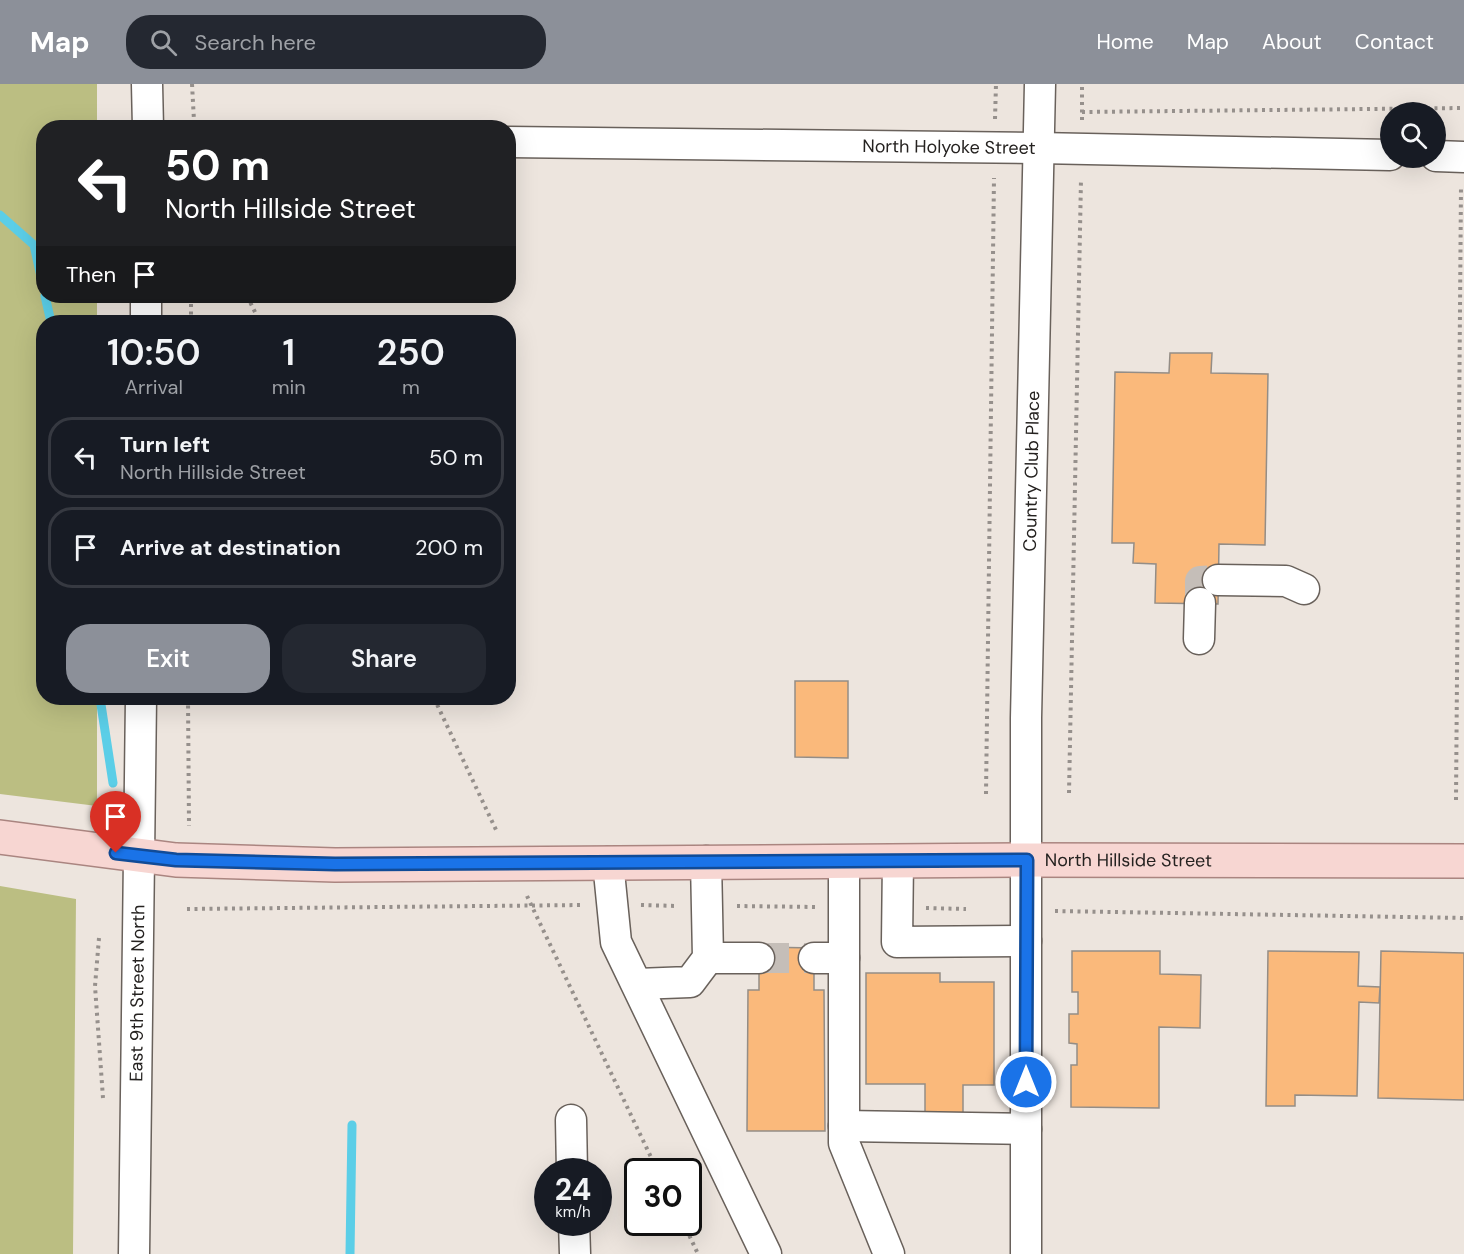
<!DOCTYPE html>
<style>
body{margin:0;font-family:"DM Sans",sans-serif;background:#242831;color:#f1f3f6;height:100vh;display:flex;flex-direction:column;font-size:22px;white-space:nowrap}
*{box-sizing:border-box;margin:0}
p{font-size:20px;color:#9ea1a6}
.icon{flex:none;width:33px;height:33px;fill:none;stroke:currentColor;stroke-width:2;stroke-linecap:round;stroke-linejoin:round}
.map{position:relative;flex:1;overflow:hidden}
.details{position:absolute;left:36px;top:231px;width:480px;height:390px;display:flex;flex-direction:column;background:#171b24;border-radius:24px;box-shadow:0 6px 24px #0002}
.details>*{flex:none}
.banner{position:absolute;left:36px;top:36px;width:480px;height:183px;border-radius:24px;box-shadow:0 6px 24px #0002;background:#202124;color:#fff;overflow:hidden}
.controls{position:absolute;left:1380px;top:18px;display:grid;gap:12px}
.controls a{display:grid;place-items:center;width:66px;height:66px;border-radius:50%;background:#171b24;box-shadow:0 6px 24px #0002;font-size:30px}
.speed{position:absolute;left:534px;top:1074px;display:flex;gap:12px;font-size:30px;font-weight:700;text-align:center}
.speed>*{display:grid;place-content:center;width:78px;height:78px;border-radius:50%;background:#171b24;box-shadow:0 6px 24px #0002;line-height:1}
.speed small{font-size:15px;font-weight:400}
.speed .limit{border:3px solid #111;border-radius:9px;background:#fff;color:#111}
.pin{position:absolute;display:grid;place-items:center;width:51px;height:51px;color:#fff;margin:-62px -26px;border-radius:50% 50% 50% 0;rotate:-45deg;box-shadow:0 0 6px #0007}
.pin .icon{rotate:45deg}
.me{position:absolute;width:66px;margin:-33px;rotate:0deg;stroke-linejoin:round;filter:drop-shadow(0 0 4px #0008)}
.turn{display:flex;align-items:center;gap:21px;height:126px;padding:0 30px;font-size:27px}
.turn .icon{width:78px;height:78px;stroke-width:2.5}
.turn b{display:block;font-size:42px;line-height:51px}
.then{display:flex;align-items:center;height:57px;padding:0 30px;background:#0003;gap:12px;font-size:22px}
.eta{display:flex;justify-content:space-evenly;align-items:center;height:102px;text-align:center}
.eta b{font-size:36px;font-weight:600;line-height:42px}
.button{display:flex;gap:12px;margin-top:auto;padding:12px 30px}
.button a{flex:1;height:69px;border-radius:24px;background:#8c9099;color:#fff;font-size:24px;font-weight:600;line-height:69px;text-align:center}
.button a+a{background:#242831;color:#f1f3f6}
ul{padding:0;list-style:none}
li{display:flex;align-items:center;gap:18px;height:81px;margin:0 12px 9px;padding:0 18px;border:3px solid #363941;border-radius:24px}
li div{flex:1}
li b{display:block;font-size:22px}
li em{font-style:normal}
header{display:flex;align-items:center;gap:36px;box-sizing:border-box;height:84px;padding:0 30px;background:#8c9099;color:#fff}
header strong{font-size:28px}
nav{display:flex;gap:33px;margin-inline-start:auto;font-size:21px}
.search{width:420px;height:54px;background:#242831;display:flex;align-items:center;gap:15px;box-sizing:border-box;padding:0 21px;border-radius:24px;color:#9ea1a6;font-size:22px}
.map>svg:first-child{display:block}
.green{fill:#bbbe82}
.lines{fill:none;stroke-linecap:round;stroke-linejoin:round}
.stream{stroke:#5bcee7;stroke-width:9}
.building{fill:#fab97b;stroke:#948d86;stroke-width:1.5}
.minor-tunnel{stroke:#c5beb8;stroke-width:30;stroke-dasharray:30 15;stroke-linecap:butt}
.minor-casing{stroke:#69615b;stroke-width:33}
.major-casing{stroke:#aa8580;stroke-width:36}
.path{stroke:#96908c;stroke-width:4;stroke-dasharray:3 4.5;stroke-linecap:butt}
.minor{stroke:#fff;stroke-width:30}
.major{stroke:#f7d6d2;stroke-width:33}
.route-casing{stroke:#114b97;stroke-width:15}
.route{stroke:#1a73e8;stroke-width:10}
.labels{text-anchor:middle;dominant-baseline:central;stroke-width:4.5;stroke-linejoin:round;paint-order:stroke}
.street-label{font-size:18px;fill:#252220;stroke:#fff}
</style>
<header>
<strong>Map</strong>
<div class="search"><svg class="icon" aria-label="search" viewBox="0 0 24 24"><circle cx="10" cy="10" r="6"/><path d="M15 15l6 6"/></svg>Search here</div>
<nav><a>Home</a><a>Map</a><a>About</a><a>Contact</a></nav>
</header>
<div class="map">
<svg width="1464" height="1170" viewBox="0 0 1464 1170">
<rect width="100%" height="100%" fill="#ede5de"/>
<path class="green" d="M0,0H97V43L44,44V212H97V238H44V614H97V722L0,710Z
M0,802L76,815L73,1170H0Z"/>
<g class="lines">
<path class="stream" d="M0,131L34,161L44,206
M45,212L51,238
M100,614L113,699
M350,1170L352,1041"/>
</g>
<path class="building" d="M1170,269H1212L1211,289L1268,290L1265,461L1219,460L1218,520L1155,519L1156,480L1133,479L1134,459H1112L1115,288L1169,289Z
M795,597H848V674L795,673Z
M759,863L814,864V906H824L825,1047H747L748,906H759Z
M1072,867H1160V890L1201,891L1200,944L1159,943V1024L1071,1023V981H1077V960L1069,959V930H1078V908H1072Z
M1268,867L1359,868L1358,902L1380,903L1379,919L1359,918L1357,1012L1295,1011V1022H1266Z
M1381,867L1464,869V1016L1378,1014Z
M866,889H940V898H994V1001H963V1030H925V1000H866Z"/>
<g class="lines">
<path class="minor-tunnel" d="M1200,519V497L1218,496
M759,874H814"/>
<defs>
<g id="minor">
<path d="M147,0L148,44"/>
<path id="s1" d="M508,58L1038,64L1390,71"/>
<path d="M1436,72L1464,73"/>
<path d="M146,238V212"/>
<path d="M1218,496L1286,497L1304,505"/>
<path d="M1199,555L1200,519"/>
<path d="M898,776L897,858L1026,857"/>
<path d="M844,777V1059L889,1170"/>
<path d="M608,778L616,858L766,1170"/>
<path d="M708,874H759"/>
<path d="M814,874H844"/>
<path d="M637,900L690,898L708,874L706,777"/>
<path d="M571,1036L572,1088"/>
<path d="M844,1042L1026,1045"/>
<path d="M574,1138L575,1170"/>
<path id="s2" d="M134,1170L141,614"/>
<path id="s3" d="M1026,1170V634L1040,0"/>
</g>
<g id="major">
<path id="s4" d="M0,753L176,776L335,781L1027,776L1464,777"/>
</g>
</defs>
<use href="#minor" class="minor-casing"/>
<use href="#major" class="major-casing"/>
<path class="path" d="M192,0L194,37
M1082,28L1464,24
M995,35L996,0
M1082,36V0
M247,212L260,238
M191,238V212
M188,614L189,742
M434,614L497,748
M1069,709L1081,95
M986,710L994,94
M1456,716L1461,102
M527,812L658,1088
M641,821L678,822
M737,822L816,823
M926,824L966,825
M187,825L582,821
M1055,827L1464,834
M99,854L95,902L103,1014
M683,1138L698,1170"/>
<use href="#minor" class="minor"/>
<use href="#major" class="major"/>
</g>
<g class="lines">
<defs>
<path id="route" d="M116,769L176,776L335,780L1027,776L1026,998"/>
</defs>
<use href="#route" class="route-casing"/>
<use href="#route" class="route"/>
</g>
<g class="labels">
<g class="street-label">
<text stroke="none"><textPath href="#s1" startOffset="441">North Holyoke Street</textPath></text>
<text stroke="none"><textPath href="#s3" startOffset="783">Country Club Place</textPath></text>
<text stroke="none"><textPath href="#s4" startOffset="1130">North Hillside Street</textPath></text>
<text stroke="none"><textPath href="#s2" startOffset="261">East 9th Street North</textPath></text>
</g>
</g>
</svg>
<div class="controls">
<a><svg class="icon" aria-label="search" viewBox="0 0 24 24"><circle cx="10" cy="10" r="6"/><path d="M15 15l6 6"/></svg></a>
</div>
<div class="speed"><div>24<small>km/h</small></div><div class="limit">30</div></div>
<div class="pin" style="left:116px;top:769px;background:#d93025"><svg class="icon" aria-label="arrive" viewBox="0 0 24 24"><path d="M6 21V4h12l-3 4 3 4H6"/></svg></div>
<svg class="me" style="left:1026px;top:998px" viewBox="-20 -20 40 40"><circle r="17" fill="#1a73e8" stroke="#fff" stroke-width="3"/><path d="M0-11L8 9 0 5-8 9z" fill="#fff"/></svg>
<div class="banner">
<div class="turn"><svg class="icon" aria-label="left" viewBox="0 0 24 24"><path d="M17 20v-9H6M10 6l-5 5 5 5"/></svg><div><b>50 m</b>North Hillside Street</div></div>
<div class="then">Then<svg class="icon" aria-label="arrive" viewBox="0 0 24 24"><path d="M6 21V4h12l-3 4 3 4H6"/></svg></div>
</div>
<section class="details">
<div class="eta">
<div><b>10:50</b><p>Arrival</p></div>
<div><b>1</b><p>min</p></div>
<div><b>250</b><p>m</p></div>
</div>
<ul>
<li><svg class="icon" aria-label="left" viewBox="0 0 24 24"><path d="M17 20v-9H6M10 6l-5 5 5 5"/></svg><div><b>Turn left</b><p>North Hillside Street</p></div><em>50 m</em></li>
<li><svg class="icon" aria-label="arrive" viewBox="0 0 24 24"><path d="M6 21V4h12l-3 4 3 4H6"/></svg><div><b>Arrive at destination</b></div><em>200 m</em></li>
</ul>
<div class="button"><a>Exit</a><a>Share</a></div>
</section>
</div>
